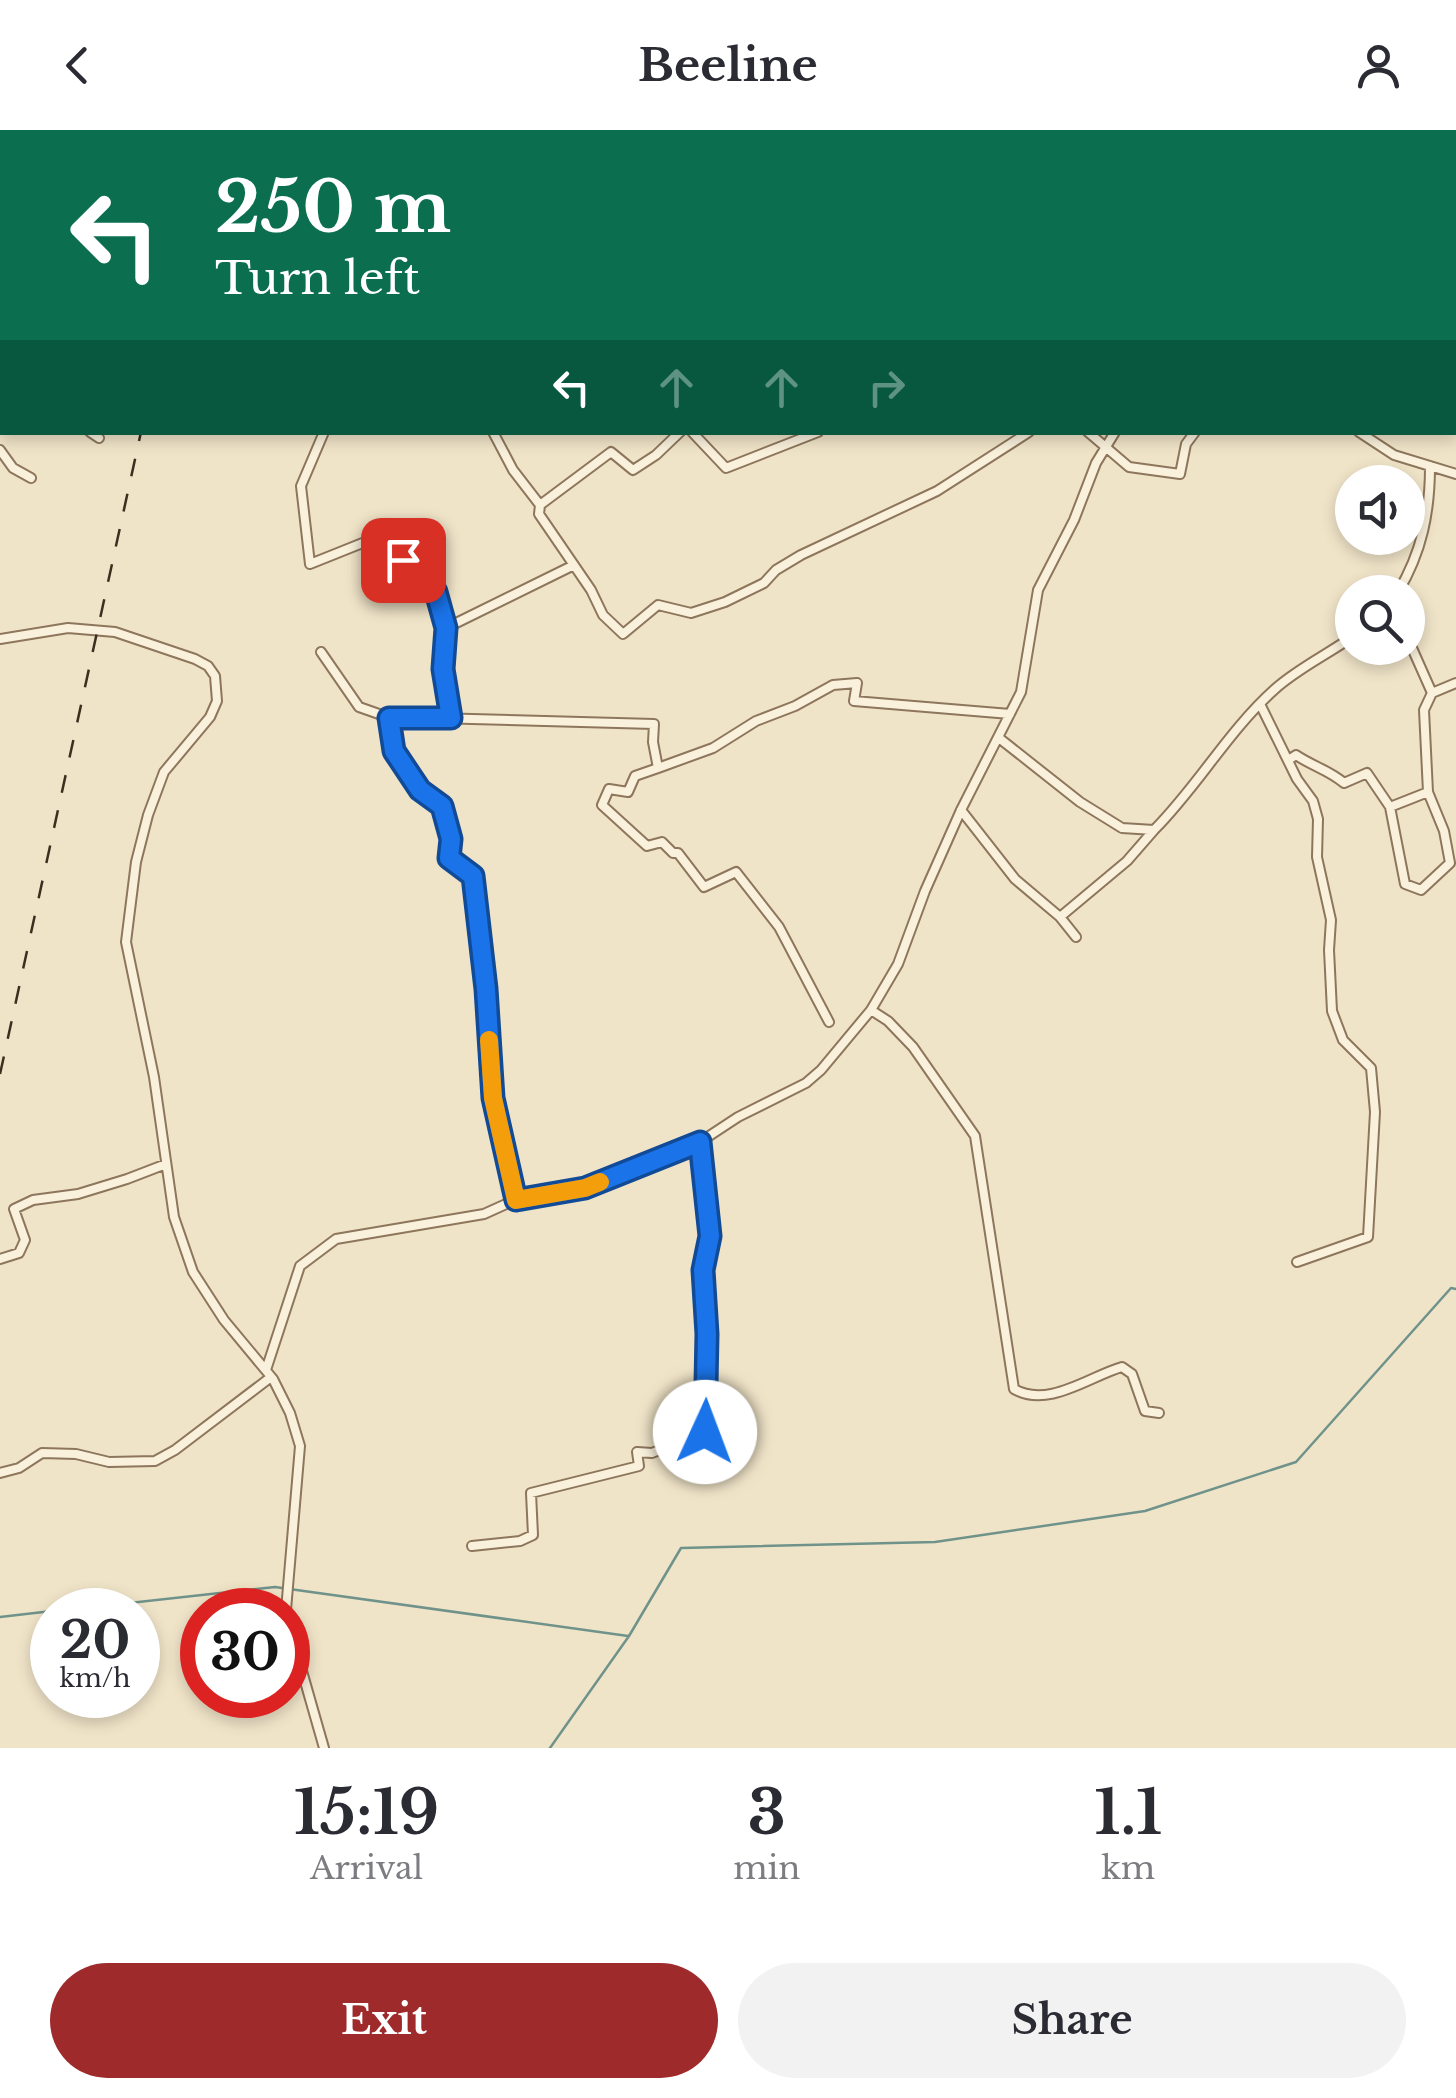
<!DOCTYPE html>
<style>
body{margin:0;font-family:"Libre Baskerville",serif;background:#f2f2f3;color:#2b2b33;height:100vh;display:flex;flex-direction:column;font-size:38px;white-space:nowrap}
*{box-sizing:border-box;margin:0}
p{font-size:32px;color:#7c7c81}
.icon{flex:none;width:55px;height:55px;fill:none;stroke:currentColor;stroke-width:2;stroke-linecap:round;stroke-linejoin:round}
.map{position:relative;height:1618px;overflow:hidden}
.panel{display:flex;flex-direction:column;background:#fff;flex:1}
.panel>*{flex:none}
.guide{position:absolute;left:0px;top:0px;width:1458px;height:305px;box-shadow:0 5px 15px #0003;background:#0b6e4f;color:#fff;overflow:hidden}
.tools{position:absolute;left:1335px;top:335px;display:grid;gap:20px}
.tools a{display:grid;place-items:center;width:90px;height:90px;border-radius:50%;background:#fff;box-shadow:0 5px 15px #0003;font-size:50px}
.speed{position:absolute;left:30px;top:1458px;display:flex;gap:20px;font-size:50px;font-weight:700;text-align:center}
.speed>*{display:grid;place-content:center;width:130px;height:130px;border-radius:50%;background:#fff;box-shadow:0 5px 15px #0003;line-height:1}
.speed small{font-size:25px;font-weight:400}
.speed .limit{border:15px solid #d22;background:#fff;color:#111}
.pin{position:absolute;display:grid;place-items:center;width:85px;height:85px;color:#fff;margin:-42px;border-radius:20px;box-shadow:0 5px 15px #0006}
.me{position:absolute;width:110px;margin:-55px;rotate:2deg;stroke-linejoin:round;filter:drop-shadow(0 0 8px #0008)}
.turn{display:flex;align-items:center;gap:35px;height:210px;padding:0 50px;font-size:45px}
.turn .icon{width:130px;height:130px;stroke-width:2.5}
.turn b{display:block;font-size:70px;line-height:85px}
.lanes{display:flex;align-items:center;height:95px;padding:0 50px;background:#0003;justify-content:center;gap:50px;direction:ltr}
.lanes .off{opacity:.35}
.eta{display:flex;justify-content:space-evenly;align-items:center;height:170px;text-align:center}
.eta b{font-size:60px;font-weight:800;line-height:70px}
.primary-button{display:flex;gap:20px;margin-top:auto;padding:20px 50px}
.primary-button a{flex:1;height:115px;border-radius:60px;background:#9e2a2b;color:#fff;font-size:40px;font-weight:800;line-height:115px;text-align:center}
.primary-button a+a{background:#f2f2f3;color:#2b2b33}
header{display:flex;justify-content:space-between;align-items:center;height:130px;padding:0 50px;background:#fff;font-size:45px;font-weight:800}
.map>svg:first-child{display:block}
.lines{fill:none;stroke-linecap:round;stroke-linejoin:round}
.stream{stroke:#6f938a;stroke-width:2.5}
.river{stroke:#a9c4bc;stroke-width:14}
.minor-casing{stroke:#8d765c;stroke-width:12}
.minor{stroke:#faf1dc;stroke-width:8}
.rail{stroke:#3d2e20;stroke-width:2.5;stroke-dasharray:18 18;stroke-linecap:butt}
.route-casing{stroke:#114b97;stroke-width:25}
.route{stroke:#1a73e8;stroke-width:18}
.slow{stroke:#f59e0b;stroke-width:18}
</style>
<header><svg class="icon" aria-label="back" viewBox="0 0 24 24"><path d="M15 5l-7 7 7 7"/></svg>Beeline<svg class="icon" aria-label="person" viewBox="0 0 24 24"><circle cx="12" cy="8" r="4"/><path d="M4 21q1-7 8-7t8 7"/></svg></header>
<div class="map">
<svg width="1456" height="1618" viewBox="0 0 1456 1618">
<rect width="100%" height="100%" fill="#f0e4c8"/>
<g class="lines">
<path class="stream" d="M66,1480L275,1457L628,1506
M0,1487L52,1481
M550,1618L629,1506L681,1418L935,1412L1145,1381L1296,1332L1451,1158L1456,1159"/>
<path class="river" d="M1262,0L1271,2
M1455,3L1456,2"/>
<defs>
<path id="minor" d="M762,0L763,2
M533,1L534,2
M27,2L29,0
M86,2L87,0
M1279,2V0
M0,35L2,31
M0,111L2,110
M0,185L2,183
M0,238L2,239
M90,302L99,308
M324,302L301,356L310,434L370,410L386,415L403,430L424,440L436,462L446,498
M493,302L513,340L540,375
M680,302L656,325L633,340L611,322L540,375L539,384L591,460L603,485L623,504L658,475L691,483L725,472L764,453L776,440L801,425L937,361L1029,302
M692,302L726,338L818,302
M1088,302L1129,337L1180,344L1186,314L1195,302
M1359,302L1394,325L1456,344
M0,320L13,338L31,348
M1398,462C1422,422 1430,382 1430,336
M0,509L68,498L115,502L195,529L208,536L215,546L217,571L210,587L164,642L148,685L136,732L126,812L154,947L174,1087L193,1142L224,1190L273,1249L290,1283L300,1316L286,1480
M1408,509L1432,563L1456,553
M321,522L359,577L396,590L434,588L654,594L653,612L658,638L635,646L628,662L609,659L602,675L647,716L662,712L673,723H678L704,757L736,742L779,797L829,892
M1260,574L1297,649L1313,671L1318,689L1317,727L1331,790L1329,820L1332,881L1343,910L1371,938L1375,982L1368,1107L1297,1132
M389,588L395,621L420,660L442,676L451,709L449,728L473,746L486,859L493,968L515,1070
M451,588L443,539L446,498L574,435
M999,608L1080,672L1122,698L1154,700C1198,656 1228,601 1275,559C1297,539 1328,524 1352,507
M1290,629L1296,625C1312,636 1329,640 1344,653L1367,643L1390,677L1428,662L1424,580L1432,563
M658,638L713,618L756,591L795,576L833,555L857,553L854,571L1010,584
M1390,677L1405,754L1421,760L1450,733L1444,701L1428,662
M961,680L1015,749L1060,787L1076,807
M1060,787L1127,731L1154,700
M871,880L888,891L913,917L975,1006L1014,1259C1048,1279 1090,1246 1122,1237L1132,1244L1145,1281L1159,1283
M0,1129L19,1123L25,1110L14,1079L33,1070L78,1064L127,1049L166,1034
M266,1240L300,1136L336,1109L484,1084L515,1070L585,1058L700,1012L738,987L806,953L821,940L871,880L898,834L925,761L961,680L1021,562L1038,460L1074,390L1096,333L1115,302
M0,1343L19,1338L42,1323L76,1324L109,1332L155,1331L175,1320L271,1247
M472,1416L520,1411L533,1405L531,1363L639,1336L637,1322L652,1323L705,1302L707,1204L703,1141L710,1106L700,1012
M288,1492L324,1618"/>
</defs>
<use href="#minor" class="minor-casing"/>
<use href="#minor" class="minor"/>
<path class="rail" d="M202,2V0
M0,944L141,302"/>
</g>
<g class="lines">
<defs>
<path id="route" d="M403,430L424,440L436,462L446,498L443,539L451,588H389L394,621L420,660L442,676L451,709L449,728L473,746L486,859L493,968L516,1070L585,1058L700,1012L710,1106L703,1140L707,1204L705,1302"/>
</defs>
<use href="#route" class="route-casing"/>
<use href="#route" class="route"/>
<path class="slow" d="M489,910L493,968L516,1070L585,1058L600,1052"/>
</g>
</svg>
<div class="tools">
<a><svg class="icon" aria-label="sound" viewBox="0 0 24 24"><path d="M4 9h4l5-4v14l-5-4H4zM17 9q2 3 0 6"/></svg></a>
<a><svg class="icon" aria-label="search" viewBox="0 0 24 24"><circle cx="10" cy="10" r="6"/><path d="M15 15l6 6"/></svg></a>
</div>
<div class="speed"><div>20<small>km/h</small></div><div class="limit">30</div></div>
<div class="pin" style="left:403px;top:430px;background:#d93025"><svg class="icon" aria-label="arrive" viewBox="0 0 24 24"><path d="M6 21V4h12l-3 4 3 4H6"/></svg></div>
<svg class="me" style="left:705px;top:1302px" viewBox="-20 -20 40 40"><circle r="19" fill="#fff"/><path d="M0-13L10 11 0 6-10 11z" fill="#1a73e8"/></svg>
<div class="guide">
<div class="turn"><svg class="icon" aria-label="left" viewBox="0 0 24 24"><path d="M17 20v-9H6M10 6l-5 5 5 5"/></svg><div><b>250 m</b>Turn left</div></div>
<div class="lanes"><svg class="icon" aria-label="left" viewBox="0 0 24 24"><path d="M17 20v-9H6M10 6l-5 5 5 5"/></svg><svg class="icon off" aria-label="ahead" viewBox="0 0 24 24"><path d="M12 20V5M6 11l6-6 6 6"/></svg><svg class="icon off" aria-label="ahead" viewBox="0 0 24 24"><path d="M12 20V5M6 11l6-6 6 6"/></svg><svg class="icon off" aria-label="right" viewBox="0 0 24 24"><path d="M7 20v-9h11M14 6l5 5-5 5"/></svg></div>
</div>
</div>
<section class="panel">
<div class="eta">
<div><b>15:19</b><p>Arrival</p></div>
<div><b>3</b><p>min</p></div>
<div><b>1.1</b><p>km</p></div>
</div>
<div class="primary-button"><a>Exit</a><a>Share</a></div>
</section>
